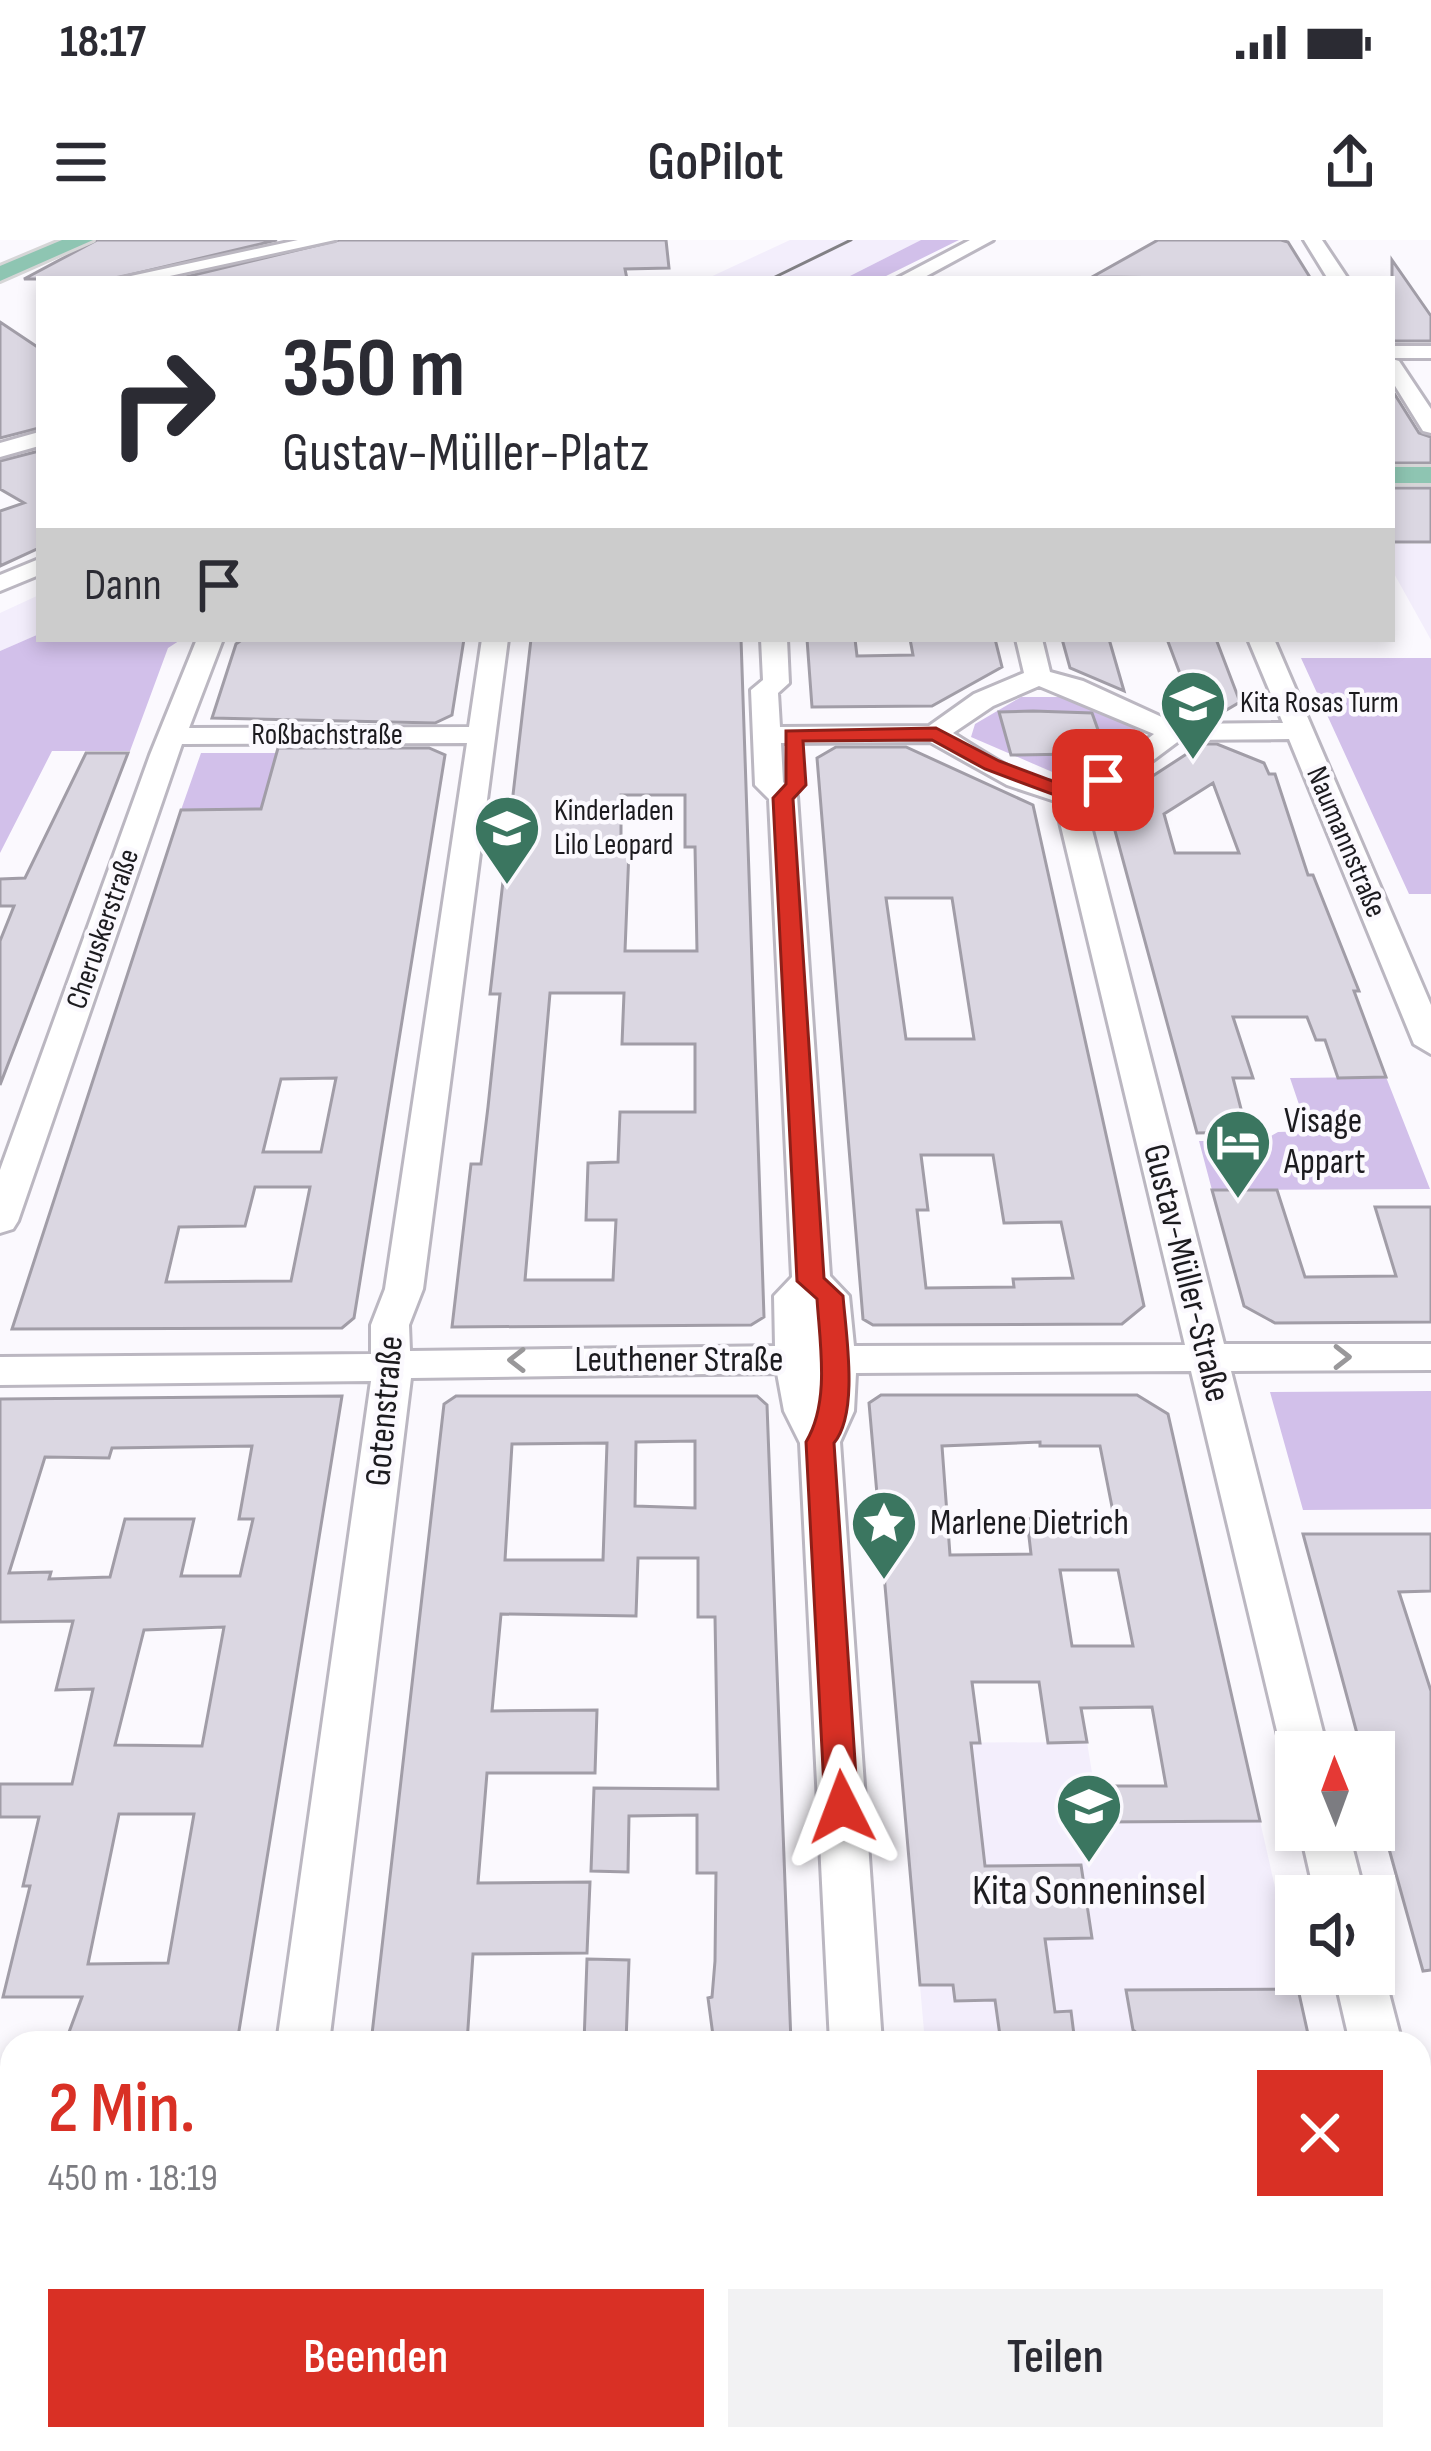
<!DOCTYPE html>
<html lang="de">
<meta charset="utf-8">
<style>
body{margin:0;font-family:"Sofia Sans Condensed",sans-serif;background:#f2f2f3;color:#2b2b33;height:100vh;display:flex;flex-direction:column;font-size:45px;white-space:nowrap}
*{box-sizing:border-box;margin:0}
p{font-size:39px;color:#7c7c81}
.icon{flex:none;width:66px;height:66px;fill:none;stroke:currentColor;stroke-width:2;stroke-linecap:round;stroke-linejoin:round}
.map{position:relative;flex:1;overflow:hidden}
.sheet{position:absolute;left:0px;top:1791px;width:1431px;height:420px;display:flex;flex-direction:column;background:#fff;border-radius:36px 36px 0 0;box-shadow:0 6px 18px #0003}
.sheet>*{flex:none}
.hud{position:absolute;left:36px;top:36px;width:1359px;height:366px;border-radius:0px;box-shadow:0 6px 18px #0003;background:#fff;color:#2b2b33;overflow:hidden}
.needle{width:78px;rotate:359deg}
.tools{position:absolute;left:1275px;top:1491px;display:grid;gap:24px}
.tools a{display:grid;place-items:center;width:120px;height:120px;border-radius:0px;background:#fff;box-shadow:0 6px 18px #0003;font-size:60px}
.pin{position:absolute;display:grid;place-items:center;width:102px;height:102px;color:#fff;margin:-51px;border-radius:24px;box-shadow:0 6px 18px #0006}
.me{position:absolute;width:132px;margin:-66px;rotate:357deg;stroke-linejoin:round;filter:drop-shadow(0 0 9px #0008)}
.turn{display:flex;align-items:center;gap:42px;height:252px;padding:0 48px;font-size:54px}
.turn .icon{width:156px;height:156px;stroke-width:2.5}
.turn b{display:block;font-size:84px;line-height:102px}
.then{display:flex;align-items:center;height:114px;padding:0 48px;background:#0003;gap:24px;font-size:45px}
.round{display:grid;place-items:center;flex:none;width:126px;height:126px;border-radius:0px;background:#f2f2f3}
.overview{display:flex;align-items:center;justify-content:space-between;height:204px;padding:0 48px}
h1{font-size:72px;font-weight:600;line-height:90px;color:#d93025}
.action{display:flex;gap:24px;margin-top:auto;padding:24px 48px}
.action a{flex:1;height:138px;border-radius:0px;background:#d93025;color:#fff;font-size:48px;font-weight:600;line-height:138px;text-align:center}
.action a+a{background:#f2f2f3;color:#2b2b33}
.status{display:flex;justify-content:space-between;align-items:center;height:84px;padding:0 60px;background:#fff;direction:ltr}
.status svg{height:33px;fill:currentColor}
header{display:flex;justify-content:space-between;align-items:center;height:156px;padding:0 48px;background:#fff;font-size:54px;font-weight:600}
.map>svg:first-child{display:block}
.built{fill:#f3eefc}
.green{fill:#d2c0ea;fill-rule:evenodd}
.building{fill:#dbd7e2;stroke:#a19da7;stroke-width:3;fill-rule:evenodd}
.lines{fill:none;stroke-linecap:round;stroke-linejoin:round}
.minor-casing{stroke:#bbb7c1;stroke-width:6}
.major-casing{stroke:#d6d6d7;stroke-width:6}
.minor{fill:#fff;fill-rule:evenodd}
.major{fill:#8ec5b2;fill-rule:evenodd}
.tram{stroke:#828085;stroke-width:3}
.oneway{stroke:#99989a}
.route{fill:#d93025;stroke:#8d1f18;stroke-width:3}
.labels{text-anchor:middle;dominant-baseline:central;stroke-width:9;stroke-linejoin:round;paint-order:stroke}
.far-poi-label{font-size:30px;fill:#1c1b1f;stroke:#fbf9fe;text-anchor:start}
.far-street-label{font-size:30px;fill:#1c1b1f;stroke:#fbf9fe}
.poi-label{font-size:36px;fill:#1c1b1f;stroke:#fbf9fe;text-anchor:start}
.street-label{font-size:36px;fill:#1c1b1f;stroke:#fbf9fe}
.near-poi-label{font-size:42px;fill:#1c1b1f;stroke:#fbf9fe}
</style>
<div class="status"><b>18:17</b><svg viewBox="0 0 49 12"><path d="M0 12V9h3v3zM5 12V6h3v6zM10 12V3h3v9zM15 12V0h3v12zM26 1h20v11H26zM47 4h2v5h-2z"/></svg></div>
<header><svg class="icon" aria-label="menu" viewBox="0 0 24 24"><path d="M4 6h16M4 12h16M4 18h16"/></svg>GoPilot<svg class="icon" aria-label="share" viewBox="0 0 24 24"><path d="M12 15V3M7 8l5-5 5 5M5 13v7h14v-7"/></svg></header>
<div class="map">
<svg width="1431" height="2211" viewBox="0 0 1431 2211">
<rect width="100%" height="100%" fill="#fbf9fe"/>
<path class="built" d="M790,0H921L844,39H706Z
M1392,304H1431V400L1392,330Z
M39,355V394L0,411V373Z
M1087,1502L1100,1582L1260,1581L1298,1749L1127,1750L1135,1803H925L899,1503Z"/>
<path class="green" d="M921,0H959L880,39H844Z
M39,394V399H182L168,408L130,511H52L0,613V411Z
M1301,418H1431V654H1409Z
M1021,457H1063L1135,488L1138,497L1086,529L1057,534L971,497L975,484ZM1042,472L1098,490L1097,501C1048,525 1051,513 1006,496L1005,491Z
M201,513H276L261,569L181,570Z
M1386,837L1430,949L1212,950L1199,901H1262L1278,892L1308,891L1290,838Z
M1431,1151V1269L1303,1270L1270,1152Z
M0,2069L12,2074V2199H165L162,2211H0Z
M955,2199H1198L1200,2211H956Z"/>
<path class="building" d="M97,0H277L113,39H24Z
M339,0H666L669,28L625,29L627,39H177Z
M1158,0H1281L1288,2L1311,39L1092,37Z
M1392,20L1431,76V101H1392Z
M0,82L39,108V188L0,198Z
M1392,150L1419,193L1431,197V223H1392Z
M39,211V308L0,326V271L24,263L0,249V221Z
M1392,248H1431V302H1392Z
M243,399H464L452,475L435,483L212,478L236,404Z
M531,399H741L764,1077L751,1085L452,1087L471,924H481L488,867L500,754H490ZM621,555H685V607H695L697,711H625L629,610H621ZM550,753H624L622,804H695V872H620L618,922L588,923L586,980H616L613,1040H525Z
M807,399H855L857,416L913,415L910,399H995L1002,427L932,466L812,467Z
M1062,399H1109L1124,451L1070,428Z
M1167,399H1216L1240,462L1211,479H1197Z
M1033,471L1092,473L1102,501H1071L1075,514L1011,515L999,472Z
M1202,504H1217L1264,523L1269,534H1275L1308,635H1313L1359,751H1354L1386,837L1338,838L1325,800H1316L1307,777H1233L1253,838H1233L1247,892L1197,893L1108,565ZM1213,543L1239,613H1175L1164,574Z
M836,507H906L1033,565L1144,1066L1122,1084L873,1085L863,1079L817,518ZM886,658H952L974,799H906ZM921,915H993L1004,983L1061,982L1073,1038L1013,1039L1014,1047L926,1048L917,970H928Z
M278,508H429L445,515L354,1078L342,1088L12,1089L181,570L261,569ZM336,838L321,912H263L281,839ZM255,947H310L291,1041L166,1042L179,987L245,986Z
M86,513H128L0,845V701L14,666H0V639L25,638Z
M1212,950H1277L1305,1037L1396,1036L1375,967H1431V1082L1275,1083L1244,1066Z
M881,1155H1137L1168,1174L1260,1581L1100,1582L1094,1546H1166L1152,1467L1081,1468L1087,1502L1048,1503L1039,1442H972L980,1503H971L985,1626L1081,1625L1092,1698L1045,1699L1055,1772L1071,1771L1075,1803H1001L995,1760L955,1761L953,1745H920L869,1163ZM1040,1202V1206H1100L1114,1277L1027,1279L1031,1314L950,1315L942,1206ZM1060,1330H1118L1133,1406H1072Z
M342,1156L237,1803H65L82,1757H3L30,1646H23L39,1577H0V1544H72L93,1449L56,1450L73,1381L0,1382V1159ZM252,1206L239,1279H253L240,1336H181L194,1279H125L110,1337L49,1339L51,1332L9,1333L45,1217L109,1218L112,1208ZM224,1387L202,1506L115,1505L144,1390ZM119,1574H194L168,1723L88,1724Z
M456,1156H757L767,1165L791,1803H714L708,1758L712,1757L715,1721L716,1633H697V1575L629,1576L628,1632L591,1631L594,1548L718,1549L715,1377H698V1318H638L636,1376L501,1374L492,1471L597,1470L595,1533H487L478,1643L590,1642L587,1713L473,1714L467,1803H371L444,1164ZM695,1201V1268L635,1266L636,1202ZM607,1203L603,1320H505L512,1204Z
M1303,1294H1431V1351L1399,1352L1431,1451V1730L1423,1731L1374,1555V1512H1362Z
M587,1719L629,1720L626,1803H584Z
M1298,1749L1310,1803H1219L1217,1793L1138,1794L1133,1790L1126,1750Z"/>
<g class="lines">
<defs>
<path id="minor" d="M298,0H335L156,39H117Z
M970,0H993L921,39H896Z
M1304,0H1322L1348,39H1328Z
M1392,106H1431V118H1392Z
M1392,119L1399,121L1431,169V193L1423,191L1392,141Z
M39,192V206L0,217V203Z
M39,319V335L0,351V335Z
M197,399H223L189,488L469,487L482,399H508L423,1049L409,1085L410,1111L775,1106L774,1056L792,1037L769,559L755,545L751,450L763,440L761,399H787L789,443L778,453L780,487L929,486L974,454L1024,433L1016,399H1042L1050,432L1083,441L1177,484L1283,483L1248,399H1274L1431,765V814L1414,804L1289,499L1180,500L1132,536L1084,559L1224,1104H1431V1130L1231,1131L1328,1512H1296V1528L1289,1525L1282,1512L1191,1131L856,1133L854,1171L840,1202L882,1803H830L800,1203L784,1171L777,1133L411,1138L329,1803H277L371,1141L0,1145V1117L371,1114V1085L385,1049L467,503L182,504L18,981L13,989L0,993V930L150,515ZM1039,446L1154,494C1065,564 1046,552 953,493L993,466ZM930,502L1007,545L1055,561L1185,1105L854,1106L849,1056L830,1036L797,556L783,542L781,503Z
M1300,1590H1348L1365,1656H1315Z
M1374,1717L1384,1734L1402,1803H1350L1334,1734H1374Z
M1419,1948L1431,1953V2051L1419,2046Z
M0,1960L12,1965V2019L0,2014Z
M214,2199H274L272,2211H212Z
M377,2199H451L456,2211H382Z
M827,2199H932L933,2211H828Z"/>
<path id="major" d="M62,0H93L0,41V26Z
M1392,227H1431V243H1392Z"/>
</defs>
<use href="#minor" class="minor-casing"/>
<use href="#major" class="major-casing"/>
<use href="#minor" class="minor"/>
<use href="#major" class="major"/>
<path class="tram" d="M771,39L851,0"/>
</g>
<defs><path id="oneway-chevron" d="M-2-3.5L2.5 0L-2 3.5" fill="none" stroke-width="1.6" stroke-linecap="round" stroke-linejoin="round" transform="scale(3)"/></defs>
<g class="oneway">
<use href="#oneway-chevron" transform="translate(1342 1117)"/>
<use href="#oneway-chevron" transform="translate(517 1120) rotate(180)"/>
</g>
<path class="route" d="M936,488L999,521L1068,547L1103,534L1113,540L1068,560L985,529L932,500L803,501L806,545L793,559L824,1038L843,1056C846,1094 859,1173 834,1203L858,1567L854,1577L842,1581L830,1577L825,1567L806,1202C830,1162 820,1105 817,1059L797,1041L773,558L786,544V491Z"/>
<defs>
<symbol id="school-pin" viewBox="-11 -11 22 30"><path d="M0 17L-7.5 6A9.5 9.5 0 1 1 7.5 6Z" fill="#3b7660" stroke="#fbf9fe"/><path d="M0-5L7-2L0 1L-7-2ZM-4 1L0 2.5L4 1V4Q0 6-4 4Z" fill="#fff"/></symbol>
<symbol id="hotel-pin" viewBox="-11 -11 22 30"><path d="M0 17L-7.5 6A9.5 9.5 0 1 1 7.5 6Z" fill="#3b7660" stroke="#fbf9fe"/><path d="M-6-4.5h1.5V1H6V5H4.5V3h-9V5H-6ZM-4 0a1.8 1.8 0 1 1 3.6 0ZM.5 0V-2.5h3Q6-2.5 6 0Z" fill="#fff"/></symbol>
<symbol id="sight-pin" viewBox="-11 -11 22 30"><path d="M0 17L-7.5 6A9.5 9.5 0 1 1 7.5 6Z" fill="#3b7660" stroke="#fbf9fe"/><path d="M0-6L1.8-2.2L6-1.7L2.9 1.2L3.7 5.4L0 3.3L-3.7 5.4L-2.9 1.2L-6-1.7L-1.8-2.2Z" fill="#fff"/></symbol>
</defs>
<g fill-rule="evenodd">
<use href="#school-pin" x="1155" y="425" width="76" height="104"/>
<use href="#school-pin" x="469" y="550" width="76" height="104"/>
<use href="#hotel-pin" x="1200" y="864" width="76" height="104"/>
<use href="#sight-pin" x="846" y="1245" width="76" height="104"/>
<use href="#school-pin" x="1051" y="1528" width="76" height="104"/>
</g>
<g class="labels">
<g class="far-poi-label">
<text x="1240" y="463">Kita Rosas Turm</text>
<text x="554" y="571">Kinderladen<tspan x="554" dy="34">Lilo Leopard</tspan></text>
</g>
<g class="far-street-label">
<text x="327" y="495">Roßbachstraße</text>
<text transform="translate(1346 602) rotate(67)">Naumannstraße</text>
<text transform="translate(103 689) rotate(-71)">Cheruskerstraße</text>
</g>
<g class="poi-label">
<text x="1284" y="881">Visage<tspan x="1284" dy="41">Appart</tspan></text>
<text x="930" y="1283">Marlene Dietrich</text>
</g>
<g class="street-label">
<text transform="translate(1186 1033) rotate(76)">Gustav-Müller-Straße</text>
<text x="679" y="1120">Leuthener Straße</text>
<text transform="translate(385 1171) rotate(-85)">Gotenstraße</text>
</g>
<g class="near-poi-label">
<text x="1089" y="1651">Kita Sonneninsel</text>
</g>
</g>
</svg>
<div class="tools">
<a><svg class="needle" viewBox="-14 -14 28 28"><path d="M0-13l5 13h-10z" fill="#e53935"/><path d="M0 13l5-13h-10z" fill="#7c7c81"/></svg></a>
<a><svg class="icon" aria-label="sound" viewBox="0 0 24 24"><path d="M4 9h4l5-4v14l-5-4H4zM17 9q2 3 0 6"/></svg></a>
</div>
<div class="pin" style="left:1103px;top:540px;background:#d93025"><svg class="icon" aria-label="arrive" viewBox="0 0 24 24"><path d="M6 21V4h12l-3 4 3 4H6"/></svg></div>
<svg class="me" style="left:842px;top:1567px" viewBox="-20 -20 40 40"><path d="M0-17L14 15 0 8-14 15z" fill="#d93025" stroke="#fff" stroke-width="4"/></svg>
<div class="hud">
<div class="turn"><svg class="icon" aria-label="right" viewBox="0 0 24 24"><path d="M7 20v-9h11M14 6l5 5-5 5"/></svg><div><b>350 m</b>Gustav-Müller-Platz</div></div>
<div class="then">Dann<svg class="icon" aria-label="arrive" viewBox="0 0 24 24"><path d="M6 21V4h12l-3 4 3 4H6"/></svg></div>
</div>
<section class="sheet">
<div class="overview"><div><h1>2 Min.</h1><p>450 m · 18:19</p></div><a class="round" style="background:#d93025;color:#fff"><svg class="icon" aria-label="close" viewBox="0 0 24 24"><path d="M6 6l12 12M18 6L6 18"/></svg></a></div>
<div class="action"><a>Beenden</a><a>Teilen</a></div>
</section>
</div>
